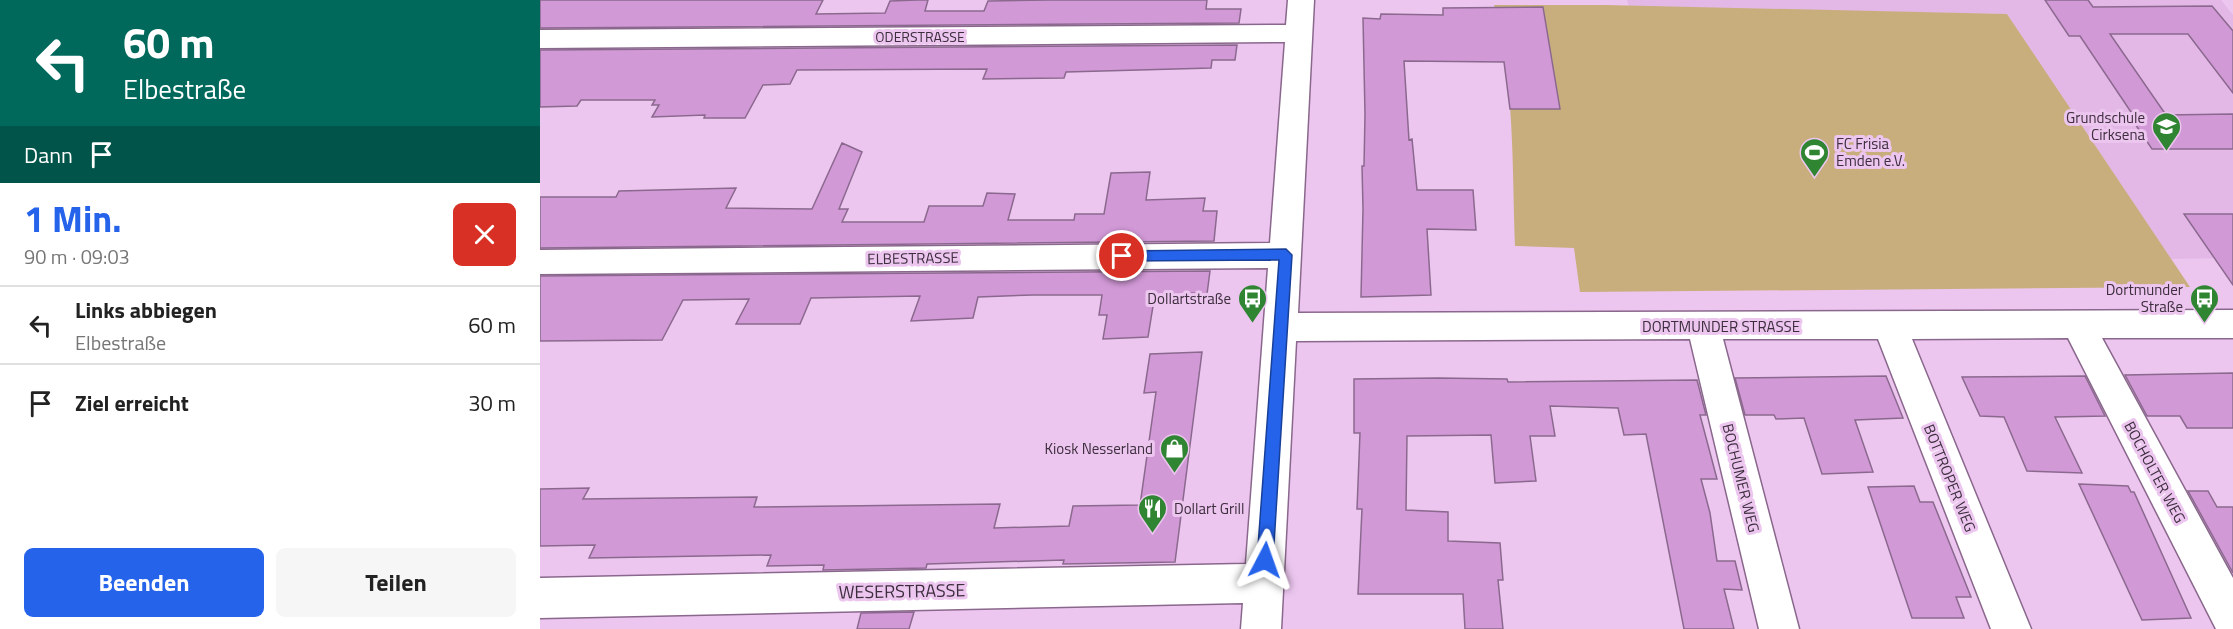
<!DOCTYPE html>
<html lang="de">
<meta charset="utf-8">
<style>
body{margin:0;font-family:"Titillium Web",sans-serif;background:#f6f6f6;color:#222;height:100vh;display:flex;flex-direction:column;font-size:22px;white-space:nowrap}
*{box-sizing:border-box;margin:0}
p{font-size:20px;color:#767676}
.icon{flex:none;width:33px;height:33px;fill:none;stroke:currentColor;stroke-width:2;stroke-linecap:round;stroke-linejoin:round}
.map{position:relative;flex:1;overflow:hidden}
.side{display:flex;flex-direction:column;background:#fff;width:540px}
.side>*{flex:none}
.top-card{background:#00695c;color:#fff;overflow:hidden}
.pin{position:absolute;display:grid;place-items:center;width:51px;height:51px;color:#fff;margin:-26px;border:3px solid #fff;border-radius:50%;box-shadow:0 2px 6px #0007}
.me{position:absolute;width:66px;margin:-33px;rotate:4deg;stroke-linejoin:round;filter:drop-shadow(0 0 4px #0008)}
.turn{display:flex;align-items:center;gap:21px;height:126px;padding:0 24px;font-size:27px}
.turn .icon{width:78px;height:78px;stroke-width:2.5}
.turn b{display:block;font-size:42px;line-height:51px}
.then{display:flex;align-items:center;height:57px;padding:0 24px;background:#0003;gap:12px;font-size:22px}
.round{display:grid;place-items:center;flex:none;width:63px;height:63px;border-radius:9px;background:#f6f6f6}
.summary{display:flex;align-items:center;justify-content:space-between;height:102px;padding:0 24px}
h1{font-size:36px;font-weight:700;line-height:45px;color:#2563eb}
.button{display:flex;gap:12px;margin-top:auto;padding:12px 24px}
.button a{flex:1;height:69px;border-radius:9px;background:#2563eb;color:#fff;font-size:24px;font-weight:700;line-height:69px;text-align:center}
.button a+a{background:#f6f6f6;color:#222}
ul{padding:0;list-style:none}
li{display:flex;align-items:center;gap:18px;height:78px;padding:0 24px;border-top:2px solid #e0e0e0}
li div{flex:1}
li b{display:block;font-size:22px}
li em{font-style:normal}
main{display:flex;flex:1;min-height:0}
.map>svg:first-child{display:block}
.built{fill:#e3b8e7}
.green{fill:#c8ae7d}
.building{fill:#d299d7;stroke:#8b698e;stroke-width:1.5}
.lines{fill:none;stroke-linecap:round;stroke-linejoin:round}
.minor-casing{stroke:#8a678c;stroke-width:3}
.minor{fill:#fff;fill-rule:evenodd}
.route{fill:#2563eb;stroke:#184099;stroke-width:1.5}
.labels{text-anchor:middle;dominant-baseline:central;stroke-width:6;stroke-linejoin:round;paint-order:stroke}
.far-street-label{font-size:14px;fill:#3d2e3e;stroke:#ecc6ef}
.poi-label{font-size:15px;fill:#3d2e3e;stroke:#ecc6ef;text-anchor:end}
.street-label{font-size:15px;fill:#3d2e3e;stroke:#ecc6ef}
.near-street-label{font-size:18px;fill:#3d2e3e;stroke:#ecc6ef}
</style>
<main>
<section class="side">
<div class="top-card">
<div class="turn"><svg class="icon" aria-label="left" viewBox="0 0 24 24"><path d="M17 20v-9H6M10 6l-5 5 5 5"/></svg><div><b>60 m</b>Elbestraße</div></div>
<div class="then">Dann<svg class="icon" aria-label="arrive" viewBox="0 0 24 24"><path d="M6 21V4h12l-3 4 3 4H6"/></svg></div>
</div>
<div class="summary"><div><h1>1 Min.</h1><p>90 m · 09:03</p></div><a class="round" style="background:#d93025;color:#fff"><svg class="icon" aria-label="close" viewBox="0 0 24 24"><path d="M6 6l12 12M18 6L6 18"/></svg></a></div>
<ul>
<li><svg class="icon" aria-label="left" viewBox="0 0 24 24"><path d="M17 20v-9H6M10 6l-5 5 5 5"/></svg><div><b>Links abbiegen</b><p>Elbestraße</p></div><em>60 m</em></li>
<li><svg class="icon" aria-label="arrive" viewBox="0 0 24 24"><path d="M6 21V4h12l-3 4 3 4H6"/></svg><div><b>Ziel erreicht</b></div><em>30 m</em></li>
</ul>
<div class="button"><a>Beenden</a><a>Teilen</a></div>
</section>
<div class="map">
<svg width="1693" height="629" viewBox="0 0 1693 629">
<rect width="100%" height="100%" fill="#ecc6ef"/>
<path class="built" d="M1087,0H1681L1693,15V258L1631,259L1467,14L1089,7Z"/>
<path class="green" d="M954,5H1066L1467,14L1650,287L1040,292L1034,248L975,246C972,166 975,83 954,5Z"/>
<path class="building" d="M0,0H283L276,14L345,13L350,1L377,0H388L385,11H444L448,1L508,0H667L666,9H701L699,23L0,28Z
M1505,0H1548L1553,7L1672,6L1693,31V93L1648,34H1570L1626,115L1693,114V149H1612L1589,115H1593L1540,36H1529Z
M1003,7L1020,109H970L964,62L864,61L869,140L872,139L877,190H933L936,230L887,229L891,295L821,297L823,209L822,166H824L825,114L823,18L840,19L841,14L903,15V8Z
M697,45L695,60H672L671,68L526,72L524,78L443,79L447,69L257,70L250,84L223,85L205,118H164L165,115L112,117L119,105H112L115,100H41L37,106L0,107V50Z
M302,143L322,152L299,209H308L302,222H384L389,206H443L447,193L475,194L468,220H534L535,214H564L571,173L610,172L606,200L665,198L663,211H677L674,241L0,248V197H76L79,191L196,188L186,208L272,209Z
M1644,214H1693V285Z
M670,271L667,294L652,293L651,300H614L608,337L563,339L567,315H559L562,295H493L438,297L433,318L371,321L380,296L271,298L260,324H196L209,299L143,300L122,340L0,341V276Z
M662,352L635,562L523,564L524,560L387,564L386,568L283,570L284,565L227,566L231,555L49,558L55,545L0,546V489L49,488L43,499L217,497L214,507L460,504L454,528L529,526L533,506L600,505L616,392L604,393L610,354Z
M1693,373V428H1647L1640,416H1607L1585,375Z
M1346,376L1363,418L1315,420L1333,472L1282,474L1264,418L1236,419L1234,415H1205L1195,378Z
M1545,376L1565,416L1515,417L1542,473L1487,471L1464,417L1440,416L1422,377Z
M898,378L967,379L968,382L1157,380L1166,415H1160L1177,479H1161L1170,513L1177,561H1195L1202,590L1184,589L1194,629H1144L1106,434L1084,435L1078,408L1010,406L1015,436H990L996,481L955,483L951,435L867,436L866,510L908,512V541L960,543L963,580H958L963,629H925L923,594H818L822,509H817L820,433H814V379Z
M1539,484L1588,486L1591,492H1594L1651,618L1602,620Z
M1374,486L1380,502H1393L1431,597H1416L1424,618H1372L1328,487Z
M1648,491H1668L1677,507H1693V573Z
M374,612L369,629H317L321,613Z"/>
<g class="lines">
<defs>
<path id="minor" d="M748,0H774L758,313L1693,310V338H1562L1693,578V629H1676L1528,338L1372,339L1491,629H1451L1338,339H1183L1259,629H1219L1150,339L756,341L741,629H701L703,603L0,618V578L706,564L728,268L0,274V250L730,243L745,42L0,48V30L746,25Z"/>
</defs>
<use href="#minor" class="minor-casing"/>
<use href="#minor" class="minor"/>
</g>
<path class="route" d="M746,249L752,255L733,560L731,565L725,568L720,565L717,560L739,260L582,261L576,256L582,251Z"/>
<defs>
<symbol id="school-pin" viewBox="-11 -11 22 30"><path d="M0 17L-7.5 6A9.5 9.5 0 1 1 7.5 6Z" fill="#308533" stroke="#ecc6ef"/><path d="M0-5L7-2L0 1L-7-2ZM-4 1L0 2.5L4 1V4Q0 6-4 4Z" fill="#fff"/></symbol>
<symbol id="stadium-pin" viewBox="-11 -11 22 30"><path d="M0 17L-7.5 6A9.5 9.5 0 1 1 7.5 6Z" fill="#308533" stroke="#ecc6ef"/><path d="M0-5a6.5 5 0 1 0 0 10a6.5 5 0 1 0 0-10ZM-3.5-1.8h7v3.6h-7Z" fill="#fff"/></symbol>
<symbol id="bus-pin" viewBox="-11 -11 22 30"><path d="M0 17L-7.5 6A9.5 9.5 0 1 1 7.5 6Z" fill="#308533" stroke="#ecc6ef"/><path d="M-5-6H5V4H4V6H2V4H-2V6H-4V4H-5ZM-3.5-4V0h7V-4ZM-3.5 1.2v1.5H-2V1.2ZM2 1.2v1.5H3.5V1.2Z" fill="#fff"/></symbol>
<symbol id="shop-pin" viewBox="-11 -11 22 30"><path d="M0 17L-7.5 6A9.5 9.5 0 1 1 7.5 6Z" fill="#308533" stroke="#ecc6ef"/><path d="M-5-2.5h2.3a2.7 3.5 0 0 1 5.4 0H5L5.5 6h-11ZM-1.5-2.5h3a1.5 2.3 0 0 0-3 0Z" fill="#fff"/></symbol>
<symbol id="restaurant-pin" viewBox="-11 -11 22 30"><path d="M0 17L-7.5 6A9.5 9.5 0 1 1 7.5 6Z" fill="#308533" stroke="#ecc6ef"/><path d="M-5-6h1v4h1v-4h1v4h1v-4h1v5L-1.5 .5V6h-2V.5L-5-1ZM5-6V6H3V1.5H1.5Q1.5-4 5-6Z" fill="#fff"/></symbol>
</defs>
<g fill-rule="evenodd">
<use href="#school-pin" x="1610" y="110" width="33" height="45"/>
<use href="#stadium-pin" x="1258" y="136" width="33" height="45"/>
<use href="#bus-pin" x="696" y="282" width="33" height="45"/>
<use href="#bus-pin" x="1648" y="282" width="33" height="45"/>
<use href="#shop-pin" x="618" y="432" width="33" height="45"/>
<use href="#restaurant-pin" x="596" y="492" width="33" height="45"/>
</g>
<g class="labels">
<g class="far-street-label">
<text x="380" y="36">ODERSTRASSE</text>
</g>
<g class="poi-label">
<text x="1605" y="117">Grundschule<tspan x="1605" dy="17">Cirksena</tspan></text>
<text x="1296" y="143" text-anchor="start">FC Frisia<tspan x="1296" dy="17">Emden e.V.</tspan></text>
<text x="1643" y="289">Dortmunder<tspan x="1643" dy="17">Straße</tspan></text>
<text x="691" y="298">Dollartstraße</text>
<text x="613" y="448">Kiosk Nesserland</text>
<text x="634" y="508" text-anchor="start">Dollart Grill</text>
</g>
<g class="street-label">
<text transform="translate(373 258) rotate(-1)">ELBESTRASSE</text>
<text x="1181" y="326">DORTMUNDER STRASSE</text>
<text transform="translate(1615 472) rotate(62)">BOCHOLTER WEG</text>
<text transform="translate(1201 478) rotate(76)">BOCHUMER WEG</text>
<text transform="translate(1410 478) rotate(68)">BOTTROPER WEG</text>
</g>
<g class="near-street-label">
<text transform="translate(362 591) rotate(-1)">WESERSTRASSE</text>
</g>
</g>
</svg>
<div class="pin" style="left:582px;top:256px;background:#d93025"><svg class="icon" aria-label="arrive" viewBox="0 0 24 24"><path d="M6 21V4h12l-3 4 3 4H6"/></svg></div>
<svg class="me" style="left:725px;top:560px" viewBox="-20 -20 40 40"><path d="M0-17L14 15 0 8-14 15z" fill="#2563eb" stroke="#fff" stroke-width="4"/></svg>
</div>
</main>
